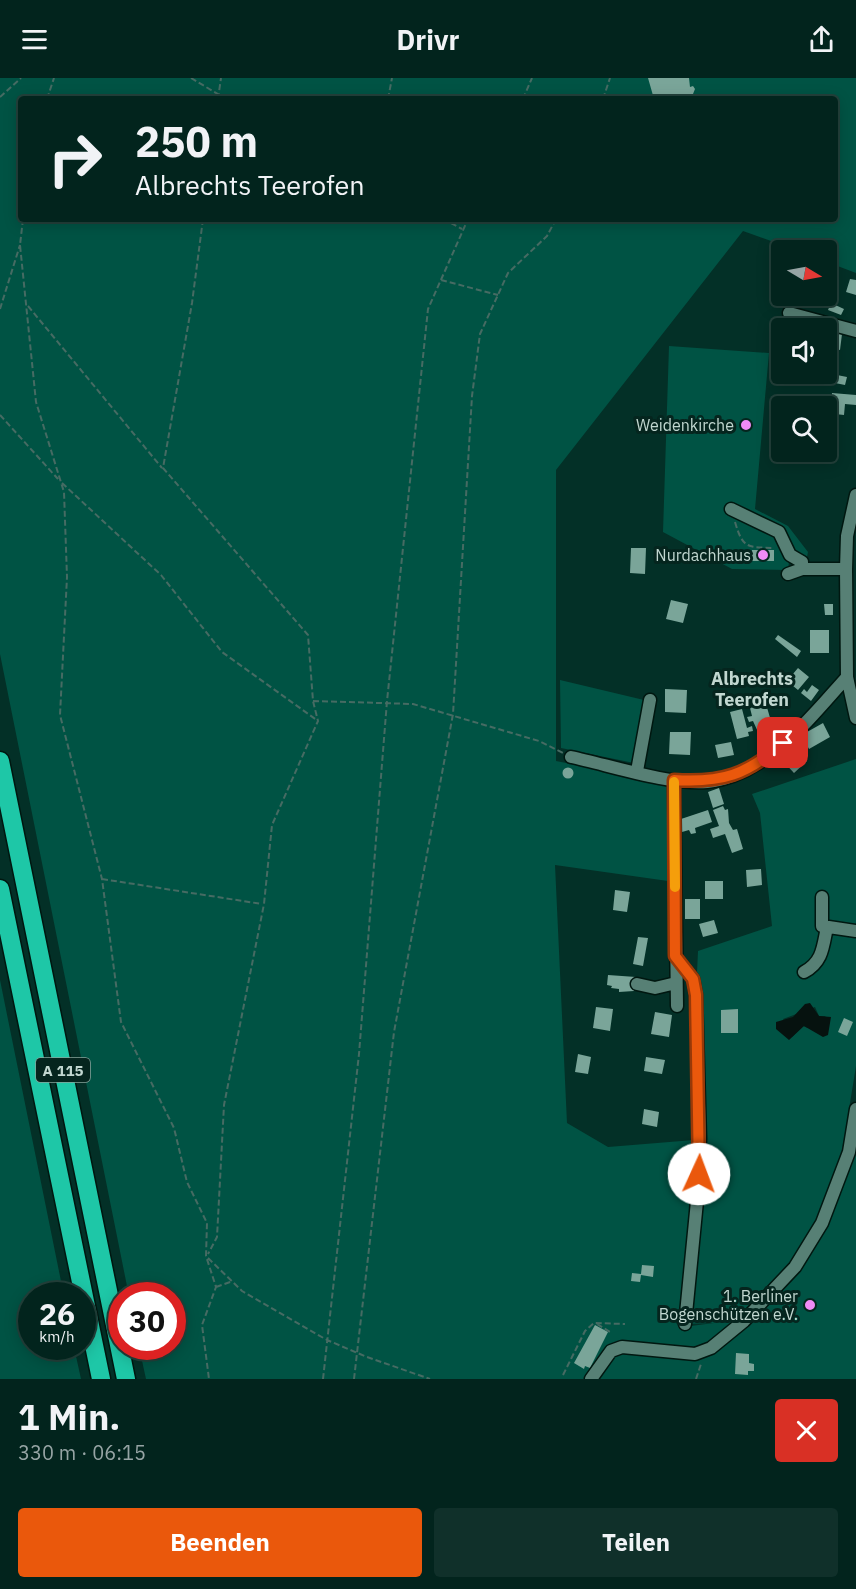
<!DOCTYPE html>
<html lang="de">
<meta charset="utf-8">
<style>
body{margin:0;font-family:"IBM Plex Sans",sans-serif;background:#10302a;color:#f1f3f6;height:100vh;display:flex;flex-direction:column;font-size:22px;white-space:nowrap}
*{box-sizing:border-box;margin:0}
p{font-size:20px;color:#96a4a4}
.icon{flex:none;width:33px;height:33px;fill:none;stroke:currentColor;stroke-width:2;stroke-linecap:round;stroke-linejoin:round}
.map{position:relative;height:1301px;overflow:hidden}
.drawer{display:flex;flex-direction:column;background:#02241d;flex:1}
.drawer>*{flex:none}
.top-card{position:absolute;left:18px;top:18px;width:820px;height:126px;border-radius:6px;box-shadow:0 3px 15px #0003,0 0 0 2px #23413b;background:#02241d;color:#f1f3f6;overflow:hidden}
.needle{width:39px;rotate:100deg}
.tools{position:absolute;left:771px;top:162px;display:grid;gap:12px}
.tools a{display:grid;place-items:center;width:66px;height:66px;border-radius:6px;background:#02241d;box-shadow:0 3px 15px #0003,0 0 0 2px #23413b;font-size:30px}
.speed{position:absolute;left:18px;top:1204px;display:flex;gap:12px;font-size:30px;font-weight:700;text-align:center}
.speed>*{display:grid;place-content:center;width:78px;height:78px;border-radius:50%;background:#02241d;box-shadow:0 3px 15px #0003,0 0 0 2px #23413b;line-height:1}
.speed small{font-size:15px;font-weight:400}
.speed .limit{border:9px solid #d22;background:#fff;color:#111}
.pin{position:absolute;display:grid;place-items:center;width:51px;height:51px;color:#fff;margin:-26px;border-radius:12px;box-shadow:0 3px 9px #0006}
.me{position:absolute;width:66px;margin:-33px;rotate:2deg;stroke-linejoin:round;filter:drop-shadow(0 0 4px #0008)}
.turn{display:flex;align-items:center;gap:21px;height:126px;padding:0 18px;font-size:27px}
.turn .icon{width:78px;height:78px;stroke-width:2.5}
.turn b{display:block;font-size:42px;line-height:51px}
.round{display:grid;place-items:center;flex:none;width:63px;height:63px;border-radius:6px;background:#10302a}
.headline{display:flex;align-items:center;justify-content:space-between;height:102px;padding:0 18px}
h1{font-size:36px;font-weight:700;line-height:45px}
.action{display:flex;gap:12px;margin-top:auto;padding:12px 18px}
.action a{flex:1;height:69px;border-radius:6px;background:#ea580c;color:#fff;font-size:24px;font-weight:700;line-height:69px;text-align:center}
.action a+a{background:#10302a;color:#f1f3f6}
header{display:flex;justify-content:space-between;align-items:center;height:78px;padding:0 18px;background:#02241d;font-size:27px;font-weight:700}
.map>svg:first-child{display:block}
.green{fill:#005344;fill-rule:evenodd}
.water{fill:#06120f}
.building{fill:#7aa599}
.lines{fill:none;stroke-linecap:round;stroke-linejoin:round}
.minor-casing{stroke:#001710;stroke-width:15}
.highway-casing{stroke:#001710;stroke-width:21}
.path{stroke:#466b63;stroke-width:2;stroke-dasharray:6 3;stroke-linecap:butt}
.minor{stroke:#578075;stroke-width:12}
.highway{stroke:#1ec7a7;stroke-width:18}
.route-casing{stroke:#983908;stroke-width:15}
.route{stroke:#ea580c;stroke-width:10}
.slow{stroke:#f59e0b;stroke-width:10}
.poi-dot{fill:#f08bf6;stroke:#05251e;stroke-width:2}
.labels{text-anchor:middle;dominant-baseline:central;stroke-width:6;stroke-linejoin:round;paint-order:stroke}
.shield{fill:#05251e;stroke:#89a29b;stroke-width:1.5}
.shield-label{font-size:15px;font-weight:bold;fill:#c1d7d0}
.poi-label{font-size:16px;fill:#c1d7d0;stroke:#05251e;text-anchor:end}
.neighbourhood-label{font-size:18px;font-weight:bold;fill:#c1d7d0;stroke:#05251e}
</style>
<header><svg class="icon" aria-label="menu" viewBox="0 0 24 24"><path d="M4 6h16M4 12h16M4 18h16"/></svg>Drivr<svg class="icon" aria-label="share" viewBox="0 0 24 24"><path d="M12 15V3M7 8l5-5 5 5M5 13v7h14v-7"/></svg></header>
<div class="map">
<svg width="856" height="1301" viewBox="0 0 856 1301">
<rect width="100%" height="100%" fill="#033027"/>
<path class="green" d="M0,0H856V195L827,184L826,172H796L743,153L556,392V683L667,705L668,803L555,787L567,1045L608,1069L694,1062L683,1249L714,1245L685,1246L698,1113L696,917L698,873L772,848L760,735L752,716L856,681V988L843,1068L856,1077V1301H146L139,1269H172V1218H129L0,576ZM21,21H836V141H21ZM815,929L819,938H826L808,950L803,948L792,959L783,941Z
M669,268L769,275L755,431L788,448L808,474L806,484L789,483L788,492L732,491L663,454Z
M560,602L644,622L634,685L561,670Z
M0,902L64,1218H32V1269H74L81,1301H0Z"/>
<path class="water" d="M810,925L819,938L831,939L828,957L823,959L804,948L789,962L776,951V944L793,939L805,926Z"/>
<path class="building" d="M648,0H689L690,9L693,8L695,11L691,21H654Z
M850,201L856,202V217L846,214Z
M831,225L844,231L841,237L828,232Z
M834,255L842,256L840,272L832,270Z
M799,296H814V302L799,301Z
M832,296L847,299L845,307L830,304Z
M832,315L856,317V327L845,326L844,337L835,336L836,325H831Z
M826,362L838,363L835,383L812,379L813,374H826Z
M631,470H646L645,496L630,495Z
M752,472H774V483H752Z
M733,474H747V484H733Z
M671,522L688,526L683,545L666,541Z
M824,526H833V537H825Z
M810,552H829V575H810Z
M778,557L801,573L797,579L775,561Z
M798,590L809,599L798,612L787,603Z
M812,607L819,612L811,623L801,615L804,611L807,614Z
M665,611L687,612L686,635L665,634Z
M766,626L773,650L758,654L753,643L749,644L747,639L752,638L750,630Z
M742,631L747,650L752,648L753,653L748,654L749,658L737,661L730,634Z
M823,645L830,659L809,671L803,660L807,654Z
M670,654H691L690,677L669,676Z
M731,664L734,677L718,680L715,667Z
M794,669L807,683L794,695L781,681Z
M562.5 695a5.5 5.5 0 1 1 11 0a5.5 5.5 0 1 1-11 0Z
M719,710L724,726L713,730L708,714Z
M723,728L725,732L728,731L729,745L733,752L737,751L743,771L732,775L725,756L713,760L710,751L719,748L713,732Z
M708,732L712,744L695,750L696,755L691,756L689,752L682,754L678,742Z
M761,791L762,807L747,809L746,792Z
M705,803H723V821H705Z
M615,812L630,814L627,834L613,832Z
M685,821H700V841H685Z
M714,842L718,855L703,859L699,846Z
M638,859L648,860L643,888L633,886Z
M608,897L636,899L634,913L619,914V911L611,910L612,908L607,907Z
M596,929L613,931L610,953L593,950Z
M738,931V955H721V932Z
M655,934L672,937L669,959L651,956Z
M844,940L853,944L847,958L838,954Z
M578,976L591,979L588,996L575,994Z
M646,979L665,982L662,996L644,993Z
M644,1031L659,1034L657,1049L642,1046Z
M642,1187L654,1188L653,1199L641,1197L640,1204L631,1203L632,1195L641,1196Z
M595,1247L608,1254L590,1290L585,1288L584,1291L574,1285Z
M736,1275L749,1276V1285L754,1286V1293H748V1297L735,1296Z"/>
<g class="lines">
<defs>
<path id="minor" d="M789,235L856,253
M856,417L847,458L846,491L847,599L856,640
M731,431L779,454L790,477L802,484V491
M788,496L802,491H846
M571,679C609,687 669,707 707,704C766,698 810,640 847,599
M637,693L650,622
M674,702L677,928
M822,819V848L856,853
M675,878L693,901L696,917L700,1061L698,1113L685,1246
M804,894C823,884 823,868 827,849
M637,906L655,910L676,905
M591,1301L611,1273L622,1269L695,1276L711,1270L744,1243L795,1189L822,1145L849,1074L856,1031"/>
<path id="highway" d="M0,683L126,1301
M0,811L101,1301"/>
</defs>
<use href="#minor" class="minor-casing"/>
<use href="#highway" class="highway-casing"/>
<path class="path" d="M191,0L226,21
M0,19L21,0
M47,21L54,0
M218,21L221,0
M388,21L392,0
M523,21L532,0
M603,21L610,0
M23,141L20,167L36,324L64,414L67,499L60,637L102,801L121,944L174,1050L187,1104L207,1145L206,1178L216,1209L202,1247L209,1301
M203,141L192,225L163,390L308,557L313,623L318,643L272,747L264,826L224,1027L217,1159L208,1176
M443,141L462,151
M441,202L498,217
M28,228L162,390
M0,231L20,167
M0,337L58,401
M62,405L161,497L222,574L318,643
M735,444C743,471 747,469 774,470
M313,623L413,626L539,663L563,675
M102,801L262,826
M208,1180L242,1213L327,1262L367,1279L430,1301
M216,1209L233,1203
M597,1246L610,1254
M563,1297L585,1253L594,1245L625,1246
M323,1301L359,976L387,623L428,231L468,141
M354,1301L394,954L453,636L472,318L480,256L508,195L547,158L556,141
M696,1301L701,1286"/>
<use href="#minor" class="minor"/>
<use href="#highway" class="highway"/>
</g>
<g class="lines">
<defs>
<path id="route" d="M699,1096L696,917L693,901L675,878L674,702C722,705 747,697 783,665"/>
</defs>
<use href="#route" class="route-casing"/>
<use href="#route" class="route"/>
<path class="slow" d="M674,704L675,809"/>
</g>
<g class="poi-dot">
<circle cx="746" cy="347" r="6"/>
<circle cx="763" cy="477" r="6"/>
<circle cx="810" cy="1227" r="6"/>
</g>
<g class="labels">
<rect class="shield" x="36" y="980" width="54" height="24" rx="4.5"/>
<g class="shield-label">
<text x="63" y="992">A 115</text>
</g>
<g class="poi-label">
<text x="734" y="347">Weidenkirche</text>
<text x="751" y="477">Nurdachhaus</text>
<text x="798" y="1218">1. Berliner<tspan x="798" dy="18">Bogenschützen e.V.</tspan></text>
</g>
<g class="neighbourhood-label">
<text x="752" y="600">Albrechts<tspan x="752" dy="21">Teerofen</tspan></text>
</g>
</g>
</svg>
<div class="tools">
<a><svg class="needle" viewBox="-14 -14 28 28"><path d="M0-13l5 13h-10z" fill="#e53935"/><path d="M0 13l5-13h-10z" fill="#96a4a4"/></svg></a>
<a><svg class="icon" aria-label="sound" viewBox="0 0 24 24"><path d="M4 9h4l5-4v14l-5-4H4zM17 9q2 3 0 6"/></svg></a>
<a><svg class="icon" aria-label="search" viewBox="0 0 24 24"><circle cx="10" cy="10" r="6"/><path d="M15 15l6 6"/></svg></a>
</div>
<div class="speed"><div>26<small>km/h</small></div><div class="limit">30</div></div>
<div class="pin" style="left:783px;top:665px;background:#d93025"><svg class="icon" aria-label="arrive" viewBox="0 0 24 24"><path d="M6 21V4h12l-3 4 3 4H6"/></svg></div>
<svg class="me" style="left:699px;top:1096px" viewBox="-20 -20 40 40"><circle r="19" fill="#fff"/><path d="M0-13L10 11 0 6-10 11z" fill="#ea580c"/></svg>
<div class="top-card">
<div class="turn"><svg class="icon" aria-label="right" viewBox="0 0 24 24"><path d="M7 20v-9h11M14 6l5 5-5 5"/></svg><div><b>250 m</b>Albrechts Teerofen</div></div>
</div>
</div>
<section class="drawer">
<div class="headline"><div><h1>1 Min.</h1><p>330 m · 06:15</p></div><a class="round" style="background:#d93025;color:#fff"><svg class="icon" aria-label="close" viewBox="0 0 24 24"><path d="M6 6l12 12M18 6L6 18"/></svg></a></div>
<div class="action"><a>Beenden</a><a>Teilen</a></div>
</section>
